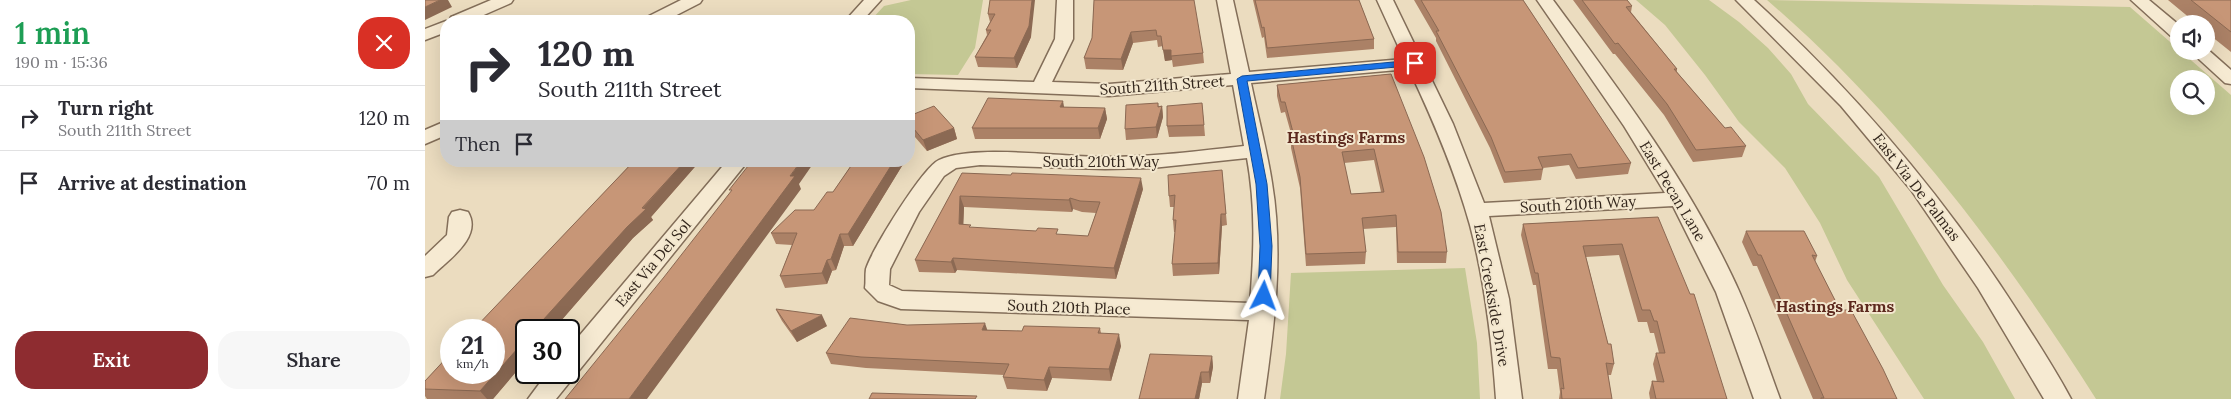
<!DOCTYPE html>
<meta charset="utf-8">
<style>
body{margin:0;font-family:Lora,serif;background:#f7f7f7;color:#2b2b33;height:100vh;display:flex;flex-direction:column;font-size:19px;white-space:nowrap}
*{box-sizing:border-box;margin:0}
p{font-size:16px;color:#7c7c81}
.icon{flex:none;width:28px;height:28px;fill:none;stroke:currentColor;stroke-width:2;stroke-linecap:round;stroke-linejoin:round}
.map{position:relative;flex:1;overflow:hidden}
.details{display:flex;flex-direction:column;background:#fff;width:425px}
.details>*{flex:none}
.banner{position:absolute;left:15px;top:15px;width:475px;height:152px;border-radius:20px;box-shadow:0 5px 20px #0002;background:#fff;color:#2b2b33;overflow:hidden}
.tools{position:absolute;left:1745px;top:15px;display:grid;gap:10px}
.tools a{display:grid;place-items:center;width:45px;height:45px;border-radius:50%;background:#fff;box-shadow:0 5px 20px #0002;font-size:25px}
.speed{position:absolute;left:15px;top:319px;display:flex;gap:10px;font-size:25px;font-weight:700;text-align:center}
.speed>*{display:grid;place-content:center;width:65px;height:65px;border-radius:50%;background:#fff;box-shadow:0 5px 20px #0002;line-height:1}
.speed small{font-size:12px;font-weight:400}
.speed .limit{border:2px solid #111;border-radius:8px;background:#fff;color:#111}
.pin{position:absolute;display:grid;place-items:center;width:42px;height:42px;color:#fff;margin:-21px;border-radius:10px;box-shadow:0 2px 8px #0006}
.me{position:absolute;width:55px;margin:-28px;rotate:3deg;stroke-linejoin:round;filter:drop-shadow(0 0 4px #0008)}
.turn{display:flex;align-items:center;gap:18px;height:105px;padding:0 15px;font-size:22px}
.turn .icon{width:65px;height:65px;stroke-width:2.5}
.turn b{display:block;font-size:35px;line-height:42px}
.then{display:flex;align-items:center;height:48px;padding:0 15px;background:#0003;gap:10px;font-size:19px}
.round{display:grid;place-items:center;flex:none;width:52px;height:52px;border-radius:20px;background:#f7f7f7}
.summary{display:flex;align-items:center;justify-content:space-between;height:85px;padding:0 15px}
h1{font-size:30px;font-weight:600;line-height:38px;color:#1e9e55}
.primary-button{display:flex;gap:10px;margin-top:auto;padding:10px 15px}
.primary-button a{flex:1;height:58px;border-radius:20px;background:#8e2c30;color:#fff;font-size:20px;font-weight:600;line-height:58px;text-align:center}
.primary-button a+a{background:#f7f7f7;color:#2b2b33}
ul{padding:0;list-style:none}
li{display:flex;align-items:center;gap:15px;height:65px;padding:0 15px;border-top:1px solid #e1e1e2}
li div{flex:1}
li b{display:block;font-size:19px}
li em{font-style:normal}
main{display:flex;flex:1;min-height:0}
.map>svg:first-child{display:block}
.green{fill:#c4c894;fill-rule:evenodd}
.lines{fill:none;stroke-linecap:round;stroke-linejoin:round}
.minor-casing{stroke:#836e59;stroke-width:3}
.minor{fill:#f6ead2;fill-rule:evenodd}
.wall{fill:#ab8166;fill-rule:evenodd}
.shaded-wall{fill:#8b6953}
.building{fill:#c79677;stroke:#8b6953;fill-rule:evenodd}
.route{fill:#1a73e8;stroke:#114b97}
.labels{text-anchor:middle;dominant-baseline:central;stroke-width:4;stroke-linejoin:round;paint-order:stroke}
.street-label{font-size:15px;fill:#33261c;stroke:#f3e7ce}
.neighbourhood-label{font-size:16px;font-weight:bold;fill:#5d291e;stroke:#f3e7ce}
</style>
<main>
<section class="details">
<div class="summary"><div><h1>1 min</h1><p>190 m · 15:36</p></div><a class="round" style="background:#d93025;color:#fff"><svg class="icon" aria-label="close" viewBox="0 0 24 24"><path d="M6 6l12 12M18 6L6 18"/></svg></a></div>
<ul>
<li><svg class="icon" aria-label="right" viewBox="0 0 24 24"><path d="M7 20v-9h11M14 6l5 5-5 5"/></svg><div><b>Turn right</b><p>South 211th Street</p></div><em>120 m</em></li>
<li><svg class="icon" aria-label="arrive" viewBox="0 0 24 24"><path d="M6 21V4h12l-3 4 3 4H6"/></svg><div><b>Arrive at destination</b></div><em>70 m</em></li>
</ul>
<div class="primary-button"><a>Exit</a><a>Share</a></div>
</section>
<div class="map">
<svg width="1806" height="399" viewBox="0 0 1806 399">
<rect width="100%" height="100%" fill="#ebdcbf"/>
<path class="green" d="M486,0H558L550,48L533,75L484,74V21H445L459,6Z
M1211,0H1284L1314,22L1343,48L1366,74L1383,104L1454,177L1518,285L1558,342L1590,399H1499L1422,280L1395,223L1360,168L1314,122L1280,75L1240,25Z
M1342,0L1705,7L1806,95V399H1671C1578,252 1474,114 1342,0ZM1754,79H1781V106H1754Z
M1040,268L1052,343L1055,399H855L861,354L866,273Z"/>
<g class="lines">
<defs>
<path id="minor" d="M66,0H88L86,3L45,21H24L26,17Z
M256,0H277L275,3L240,21H220L222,17Z
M439,0H456L437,21H420Z
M632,0H648V39L627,82L684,84L806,74L792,0H808L824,72L979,59L952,0H968L1028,124L1059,203L1240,193L1199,126L1112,0H1128C1193,88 1260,177 1307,276C1326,315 1340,358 1355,399H1329L1291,292L1248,206L1064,216L1084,299L1097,399H1071C1067,341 1060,282 1045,225C1030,171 1008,120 984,69L826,83C833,117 842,150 847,183C859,255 849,328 839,399H813L824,320L476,309L453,301L440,288C441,282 440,275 441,269C447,250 497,168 514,160C547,144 640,157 680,157C727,157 773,151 819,146L808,85L684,96L484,88V78L609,82L630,39ZM822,158C831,207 829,254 825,303L477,291L464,285L465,269L494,212L519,176L531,168L555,165L680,169L727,168Z
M1311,0H1329C1431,93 1518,195 1593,312C1611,340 1630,369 1646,399H1619L1553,288L1486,190L1416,106Z
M1706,0H1724L1754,25V39L1748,38Z
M21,21V32L0,40V29Z
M1781,48L1806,70V84L1800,83L1765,51H1781Z
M21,121V135L0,144V130Z
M302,161H323L131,399H103L123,372H144V348Z
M35,210L43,212C58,237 23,260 8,275L0,277V256L22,235L24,217L27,212Z"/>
</defs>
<use href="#minor" class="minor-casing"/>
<use href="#minor" class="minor"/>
</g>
<path class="wall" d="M565,0L606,37L592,68L553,67L550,57L562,35L561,30L565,22L563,14Z
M669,0L778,53L779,63L748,67L747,60L740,61L738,46L733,47L732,40L708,43L698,70L661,69L659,58L667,38Z
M828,0H934L949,39V49L842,58L839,37L837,38Z
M989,0H1098L1206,163L1203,174L1151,179L1144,165L1118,168V169L1116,180L1079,183L1065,148L1011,41V38Z
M1148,0H1202L1207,6L1206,12L1252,69V72L1300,128L1321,146L1317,157L1268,162L1239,115L1190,54H1188Z
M1743,0H1806V52L1781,32V24H1772Z
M966,74L1022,252L1021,263H972L971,227L938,229L941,252L940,264L881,266L875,188L866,148V137H867L860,112L856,113L852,96V85ZM949,160L956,192L926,194L919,163Z
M733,103V106H737L738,117L732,138L701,140L700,129Z
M777,103L780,136L744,137L742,126Z
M640,107L680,108L682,119L675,139H550L547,128Z
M484,116L529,128L532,139L502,151L484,130Z
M209,161H275L226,217L228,220L208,238L128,330H101V360L68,399H2L0,396V381Z
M427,161H480L428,246H419L411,270L407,271L402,284L360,288L355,276L367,245L351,244L346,233L389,210L408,192L426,166L425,163Z
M797,170L802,225L797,226L794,274L748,276L747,264L750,232H749L748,220L749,207H745L744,196Z
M537,173L718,189L691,279L532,270L530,273L494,272L490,260ZM539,207L647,212L648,209L657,212L671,213L663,236L634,235L611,231L546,228L538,224Z
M1233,217L1302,399H1225L1224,393L1227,381L1232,382L1228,364L1231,353H1234L1229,333H1225L1222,322H1213L1194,255L1161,257L1183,344L1189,364L1186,375H1183L1187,399H1134L1135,392L1132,369H1123L1111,285H1108L1096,235L1098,224Z
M1321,231L1392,256L1390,262L1415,310L1472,399H1388L1332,266H1328L1317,242Z
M351,310L402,326L372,342L357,321Z
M482,325L562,330L597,331L675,328L676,333L696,346L686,381L627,378L622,391L582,389L578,377L579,375L441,368L406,364L401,353Z
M787,356L788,367L785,383H777L774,399H714Z"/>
<path class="shaded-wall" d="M15,0H23L27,7L0,20V7Z
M607,0H610L606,37L592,68L589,58Z
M706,32L708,43L698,70L696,59Z
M738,50H746L747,60L740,61Z
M638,101L640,112L635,107Z
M733,103L734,114L737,106L738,117L732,138L731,127Z
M680,108L682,119L675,139L673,128Z
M529,128L532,139L502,151L498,140Z
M260,161H275L226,217L228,220L208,238L128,330H109Z
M376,161H390L374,184L376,189L222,399H204Z
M469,161H480L428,246L423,234Z
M716,178L718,189L691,279L689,268Z
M535,196L539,207L538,235L534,224Z
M645,198L648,209L647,212L644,200Z
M796,214L797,226L794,274L793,263Z
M415,234L419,246L411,270L406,259Z
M528,258L532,270L530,273L526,262Z
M402,260L407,271L402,284L397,273Z
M397,315L402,326L372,342L366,331Z
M560,323L564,335L557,330Z
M694,334L696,346L686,381L684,369Z
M101,339V360L68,399H62L55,391Z
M787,356L788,367L785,383L784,372Z
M624,367L627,378L622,391L619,380Z
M776,372L777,383L774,399H770Z"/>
<path class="building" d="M0,0H15L0,7Z
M565,0H607L604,26L589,58L550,57L566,30H561L570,14H563Z
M669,0H769L778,53L746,56V50H738L736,36H732L731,30L706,32L696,59L659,58L667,38Z
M830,0H934L949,39L842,48L839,27L837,28Z
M996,0H1098L1206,163L1153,168L1146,154L1113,157L1118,169L1080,172L1066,137L1011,31H1014Z
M1157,0H1202L1207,6L1201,7L1252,69H1249L1300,128L1306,127L1321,146L1271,150L1242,104L1193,43L1190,44Z
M1766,0H1806V32Z
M966,74L999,157L1016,212L1022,252H973L971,215L937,218L941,252L881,254L875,177L866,137L869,136L860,102H856L852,85ZM949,149L959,192L926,194L917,152Z
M563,98L638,101L635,107L680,108L673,128H547Z
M733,103V107L737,106L731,127L700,129L701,105Z
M777,103L779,125L742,126V106Z
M509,106L529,128L498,140L484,123V116Z
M209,161H260L217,208L221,209L202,227L109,330H101V339L55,391L0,389V381L26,353V372H69V330H48Z
M327,161H376L365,176H370L204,399H140L239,277L307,190H304Z
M427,161H469L423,234H415L406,259L402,260L397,273L355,276L372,233H346L370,210H389L402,192H408L428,163H425Z
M797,170L801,214H796L793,263L747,264L751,220H748L750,195L744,196L743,175Z
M537,173L586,175L587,173L716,178L689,268L528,258L526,262L490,260ZM535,196L644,200L645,198L655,201L675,202L663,236L631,234L633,229L613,228L611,231L544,227L546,225L534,224Z
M1233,217L1265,294H1269L1302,399H1231L1227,381L1239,382L1231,353H1240L1232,321H1229L1225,310H1217L1197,244L1158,246L1183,344H1186L1189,364L1181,363L1187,399H1137L1136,388L1139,389L1135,358L1126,357L1113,273H1110L1098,224Z
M1321,231H1379L1392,256L1387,255L1415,310H1426L1458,369L1472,399H1396V398H1399L1336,255H1333Z
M351,309L397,315L366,331Z
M425,318L482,325L560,323L557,330L597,331L599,326L675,328L673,333L694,334L684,369L624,367L619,380L578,377L584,364L436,357L401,353Z
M725,354L787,356L784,372H776L770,399H714Z
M447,393L552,396L550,399H444Z"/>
<path class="route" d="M990,60L994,63L993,65L822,81L842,184L847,246L845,296L843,300H834L833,296L835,246L831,184L812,79L817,76Z"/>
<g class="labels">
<g class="street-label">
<text transform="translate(737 85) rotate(-4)">South 211th Street</text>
<text x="676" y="161">South 210th Way</text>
<text transform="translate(1492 187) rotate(52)">East Via De Palmas</text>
<text transform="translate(1248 191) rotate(59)">East Pecan Lane</text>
<text transform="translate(1153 204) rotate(-3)">South 210th Way</text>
<text transform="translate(228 263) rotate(-50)">East Via Del Sol</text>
<text transform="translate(1067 295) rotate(80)">East Creekside Drive</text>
<text transform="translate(644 307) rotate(2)">South 210th Place</text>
</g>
<g class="neighbourhood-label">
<text x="921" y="137">Hastings Farms</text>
<text x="1410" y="306">Hastings Farms</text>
</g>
</g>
</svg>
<div class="tools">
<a><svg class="icon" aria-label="sound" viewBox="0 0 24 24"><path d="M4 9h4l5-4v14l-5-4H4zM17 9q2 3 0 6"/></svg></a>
<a><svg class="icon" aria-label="search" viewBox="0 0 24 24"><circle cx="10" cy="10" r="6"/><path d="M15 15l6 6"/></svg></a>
</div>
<div class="speed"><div>21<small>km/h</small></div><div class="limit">30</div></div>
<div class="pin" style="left:990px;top:63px;background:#d93025"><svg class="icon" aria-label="arrive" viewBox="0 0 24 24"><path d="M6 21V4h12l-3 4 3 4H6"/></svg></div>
<svg class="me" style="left:839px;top:296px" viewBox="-20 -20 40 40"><path d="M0-17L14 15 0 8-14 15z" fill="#1a73e8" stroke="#fff" stroke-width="4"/></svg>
<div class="banner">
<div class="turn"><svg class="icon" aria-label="right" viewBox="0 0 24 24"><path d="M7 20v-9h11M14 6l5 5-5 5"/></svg><div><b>120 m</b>South 211th Street</div></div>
<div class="then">Then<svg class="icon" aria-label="arrive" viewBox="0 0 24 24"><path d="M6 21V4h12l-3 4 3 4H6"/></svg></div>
</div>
</div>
</main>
